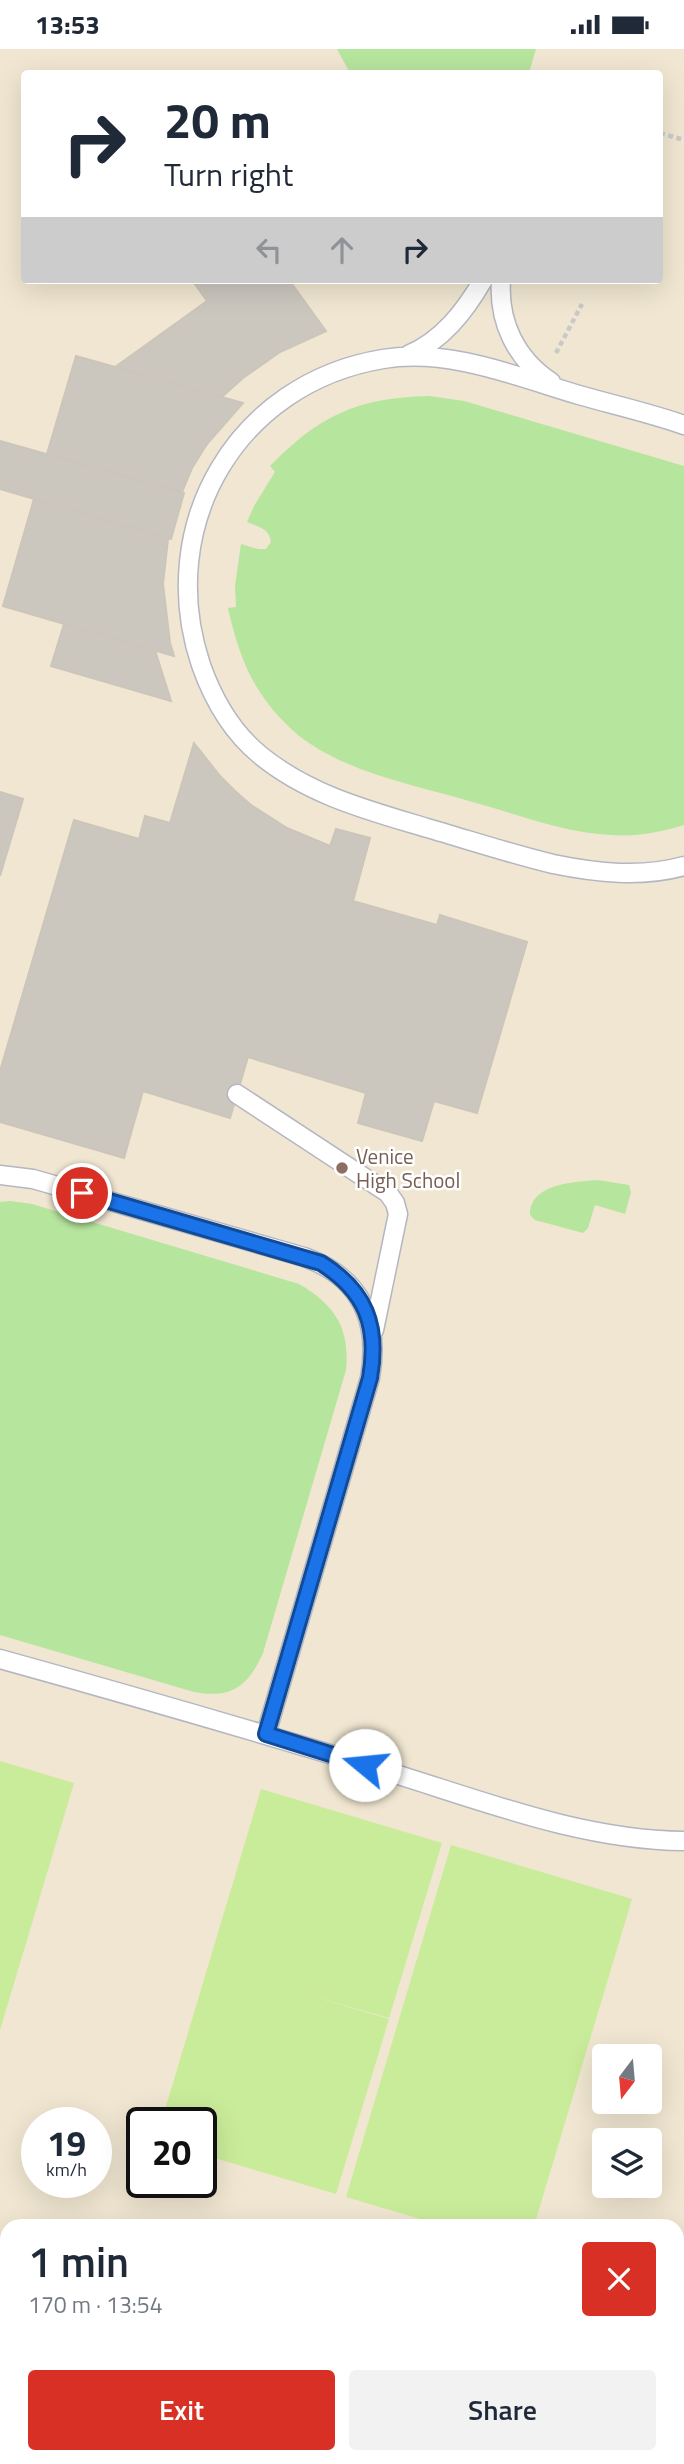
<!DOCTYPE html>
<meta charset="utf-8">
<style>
body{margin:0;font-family:"Titillium Web",sans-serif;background:#f2f2f3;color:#1f2937;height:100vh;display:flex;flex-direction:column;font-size:26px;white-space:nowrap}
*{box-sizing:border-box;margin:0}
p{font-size:23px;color:#747a83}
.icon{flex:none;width:38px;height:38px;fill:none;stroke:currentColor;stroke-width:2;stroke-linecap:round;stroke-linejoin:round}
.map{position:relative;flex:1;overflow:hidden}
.drawer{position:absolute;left:0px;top:2170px;width:684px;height:245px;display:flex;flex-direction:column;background:#fff;border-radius:21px 21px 0 0;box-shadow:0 7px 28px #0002}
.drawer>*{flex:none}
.guide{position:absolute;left:21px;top:21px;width:642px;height:214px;border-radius:7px;box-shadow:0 7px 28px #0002;background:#fff;color:#1f2937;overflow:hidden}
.needle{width:46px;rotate:196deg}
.buttons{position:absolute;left:592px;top:1995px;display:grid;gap:14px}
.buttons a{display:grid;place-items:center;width:70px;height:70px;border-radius:7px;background:#fff;box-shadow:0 7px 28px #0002;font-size:35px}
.speed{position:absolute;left:21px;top:2058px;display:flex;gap:14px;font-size:35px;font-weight:700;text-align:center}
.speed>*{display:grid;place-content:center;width:91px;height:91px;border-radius:50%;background:#fff;box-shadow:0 7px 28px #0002;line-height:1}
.speed small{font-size:18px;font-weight:400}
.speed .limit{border:4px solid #111;border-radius:10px;background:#fff;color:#111}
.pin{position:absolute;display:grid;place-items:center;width:60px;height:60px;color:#fff;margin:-30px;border:4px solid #fff;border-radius:50%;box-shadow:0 2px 7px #0007}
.me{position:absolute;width:77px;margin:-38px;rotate:287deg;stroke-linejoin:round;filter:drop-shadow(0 0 5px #0008)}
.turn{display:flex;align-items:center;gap:24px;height:147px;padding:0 28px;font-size:32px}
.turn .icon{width:91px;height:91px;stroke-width:2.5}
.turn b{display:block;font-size:49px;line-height:60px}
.lanes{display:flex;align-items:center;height:66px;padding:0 28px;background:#0003;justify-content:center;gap:35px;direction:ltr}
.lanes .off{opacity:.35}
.round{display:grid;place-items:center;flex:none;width:74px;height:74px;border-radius:7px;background:#f2f2f3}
.summary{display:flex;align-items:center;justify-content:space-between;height:119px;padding:0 28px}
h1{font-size:42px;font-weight:600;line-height:52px}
.action{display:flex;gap:14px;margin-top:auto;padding:14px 28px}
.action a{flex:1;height:80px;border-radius:7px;background:#d93025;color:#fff;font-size:28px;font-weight:600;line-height:80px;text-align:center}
.action a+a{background:#f2f2f3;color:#1f2937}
.status{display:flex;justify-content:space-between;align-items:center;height:49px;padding:0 35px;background:#fff;direction:ltr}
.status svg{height:19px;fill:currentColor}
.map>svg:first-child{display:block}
.education{fill:#f0e6d1;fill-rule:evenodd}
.green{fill:#b6e59e}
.pitch{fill:#c9ec9a}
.building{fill:#cbc7bf;stroke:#cbc5ba;stroke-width:2}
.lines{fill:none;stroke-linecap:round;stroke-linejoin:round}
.service-casing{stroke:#b4b7c1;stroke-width:21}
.minor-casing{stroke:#b4b7c1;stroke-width:38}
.path{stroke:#c9c9c9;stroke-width:4.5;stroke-dasharray:5 3.5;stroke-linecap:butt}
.service{stroke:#fff;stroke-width:18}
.minor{stroke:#fff;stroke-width:35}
.route-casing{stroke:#114b97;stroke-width:18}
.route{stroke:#1a73e8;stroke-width:12}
.education-dot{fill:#8d6e63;stroke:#fff;stroke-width:2.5}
.labels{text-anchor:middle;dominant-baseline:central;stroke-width:5;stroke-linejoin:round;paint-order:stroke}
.education-label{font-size:21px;fill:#785e54;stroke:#fff;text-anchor:start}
</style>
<div class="status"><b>13:53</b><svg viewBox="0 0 49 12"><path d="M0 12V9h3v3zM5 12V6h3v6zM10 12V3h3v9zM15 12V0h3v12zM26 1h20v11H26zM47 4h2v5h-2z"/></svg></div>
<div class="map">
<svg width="684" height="2415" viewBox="0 0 684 2415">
<rect width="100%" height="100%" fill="#efe9e1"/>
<path class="education" d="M0,0H684V2258L677,2281V2177H7V2408H639L637,2415H0ZM24,24H660V231H24ZM604,2007H649V2053H604ZM37,2074H96V2133H37ZM142,2074H201V2133H142ZM604,2091H649V2137H604Z"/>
<path class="green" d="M337,0H536L529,24H350Z
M429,347L464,352L684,417V776C660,783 636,788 611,786C565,784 520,766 476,754C417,736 337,723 290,679C253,644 239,608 228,559L236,558L235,537L241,495L258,500H266L271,493C269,479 259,478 247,473L254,457L275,423L270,417C320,366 357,349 429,347Z
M598,1131L629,1136L631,1143L625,1165L595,1156L588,1179L583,1184L535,1171L530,1166C530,1134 575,1133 598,1131Z
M10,1152L32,1155L299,1235C335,1256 350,1279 346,1321L263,1604C248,1637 232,1650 194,1643L0,1586V1153Z"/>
<path class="pitch" d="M0,1712L74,1734L0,1981Z
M261,1740L442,1794L389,1969L298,1943L389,1970L336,2145L201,2105V2074H161Z
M451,1796L632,1850L534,2177H444L346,2148Z"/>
<path class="building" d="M192,231H289L326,282L280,303L243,329L222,348L115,318L207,252Z
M76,307L115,318L243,354L207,395L192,419L182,443L47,405Z
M0,392L184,444L171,490L0,440Z
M34,450L168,490L163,535L170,594L174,607L3,557Z
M64,575L155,601L171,652L51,617Z
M194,694L220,727L235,742L251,756L287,779L330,797L336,780L370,789L353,852L437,876L440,866L527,893L477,1064L434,1052L422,1092L358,1074L366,1044L248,1008L230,1069L143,1042L124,1109L0,1073V1022L74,771L139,790L145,767L170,774Z
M0,743L23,750L0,827Z"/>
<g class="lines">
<defs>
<path id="service" d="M501,231C498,273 516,310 551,333
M408,306C442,292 465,262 483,231
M684,376C650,364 614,356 579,346C518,328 449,299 383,310C237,334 154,476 201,616C213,650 232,683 260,706C309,746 367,761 427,779C469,791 511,805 553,815C597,824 641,829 684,817
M237,1045L388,1144L395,1154L398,1165L374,1281
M0,1126L33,1130L304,1208C361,1228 380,1271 370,1329L266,1685
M0,1610C126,1645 251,1681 376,1719C476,1749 578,1791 684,1792"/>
<path id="minor" d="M677,2343L684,2321
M656,2415L658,2408"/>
</defs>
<use href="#service" class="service-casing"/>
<use href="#minor" class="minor-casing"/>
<path class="path" d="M660,84L684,91
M556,304L582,255"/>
<use href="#service" class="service"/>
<use href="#minor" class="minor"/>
</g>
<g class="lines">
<defs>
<path id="route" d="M82,1144L321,1214C366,1242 379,1277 370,1329L266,1685L365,1716"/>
</defs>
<use href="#route" class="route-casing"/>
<use href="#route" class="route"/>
</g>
<circle class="education-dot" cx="342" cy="1119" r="7"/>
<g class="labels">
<g class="education-label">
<text x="356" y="1107">Venice<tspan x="356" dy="24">High School</tspan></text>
</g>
</g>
</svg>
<div class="buttons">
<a><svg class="needle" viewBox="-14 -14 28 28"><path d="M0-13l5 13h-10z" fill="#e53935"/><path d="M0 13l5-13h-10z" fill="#747a83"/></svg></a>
<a><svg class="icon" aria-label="layers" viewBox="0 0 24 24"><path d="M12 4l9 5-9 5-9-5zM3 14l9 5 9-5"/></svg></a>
</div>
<div class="speed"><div>19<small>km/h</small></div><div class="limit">20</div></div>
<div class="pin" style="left:82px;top:1144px;background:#d93025"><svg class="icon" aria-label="arrive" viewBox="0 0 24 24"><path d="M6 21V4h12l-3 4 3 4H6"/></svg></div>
<svg class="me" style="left:365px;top:1716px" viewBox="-20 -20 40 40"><circle r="19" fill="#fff"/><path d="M0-13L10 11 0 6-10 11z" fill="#1a73e8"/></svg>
<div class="guide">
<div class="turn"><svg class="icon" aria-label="right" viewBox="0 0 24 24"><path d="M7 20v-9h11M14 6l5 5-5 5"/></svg><div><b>20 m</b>Turn right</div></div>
<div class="lanes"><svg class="icon off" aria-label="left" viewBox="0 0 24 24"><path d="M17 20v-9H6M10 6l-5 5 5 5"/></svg><svg class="icon off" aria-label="ahead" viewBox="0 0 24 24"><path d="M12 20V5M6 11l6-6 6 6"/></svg><svg class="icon" aria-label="right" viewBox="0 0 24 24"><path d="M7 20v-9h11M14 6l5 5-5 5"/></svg></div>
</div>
<section class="drawer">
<div class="summary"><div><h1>1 min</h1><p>170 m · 13:54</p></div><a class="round" style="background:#d93025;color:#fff"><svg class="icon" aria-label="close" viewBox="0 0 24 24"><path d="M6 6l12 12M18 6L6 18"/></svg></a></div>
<div class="action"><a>Exit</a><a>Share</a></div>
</section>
</div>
